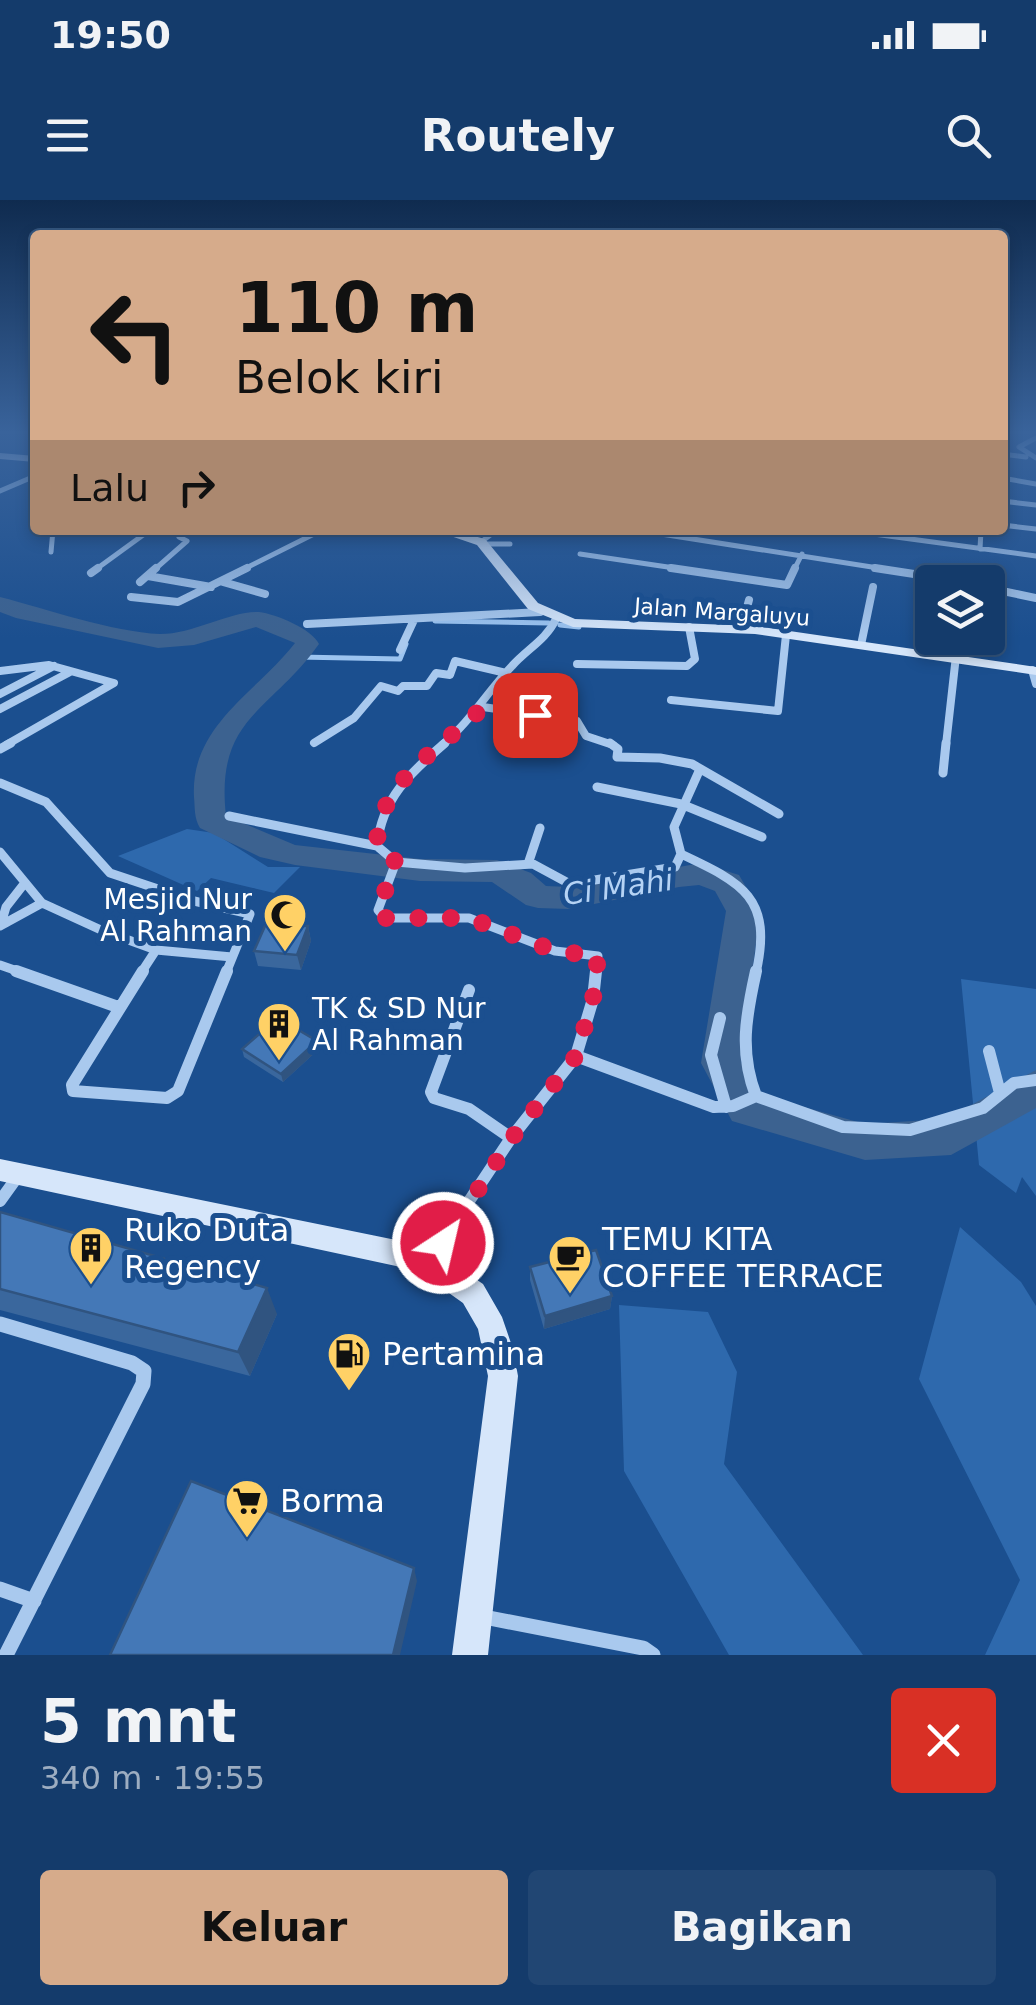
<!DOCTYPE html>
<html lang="id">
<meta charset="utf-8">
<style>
body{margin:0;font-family:"DejaVu Sans",sans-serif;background:#214673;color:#f1f3f6;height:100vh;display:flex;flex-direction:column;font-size:38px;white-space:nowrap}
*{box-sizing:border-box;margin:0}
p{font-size:32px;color:#9dadc1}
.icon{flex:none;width:55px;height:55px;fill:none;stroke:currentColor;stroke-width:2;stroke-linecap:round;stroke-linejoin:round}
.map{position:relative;height:1455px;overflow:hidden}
.side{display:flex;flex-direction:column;background:#143b6b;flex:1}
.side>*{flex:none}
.hud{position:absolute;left:30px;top:30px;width:978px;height:305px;border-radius:10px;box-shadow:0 5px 15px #0003,0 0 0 2px #33557e;background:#d6ab8b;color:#111;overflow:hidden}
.fabs{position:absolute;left:915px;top:365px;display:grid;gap:20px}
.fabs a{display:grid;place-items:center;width:90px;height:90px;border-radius:10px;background:#143b6b;box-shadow:0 5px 15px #0003,0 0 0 2px #33557e;font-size:50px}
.pin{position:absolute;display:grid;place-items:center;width:85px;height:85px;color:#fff;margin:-42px;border-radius:20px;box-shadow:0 5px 15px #0006}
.me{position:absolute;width:110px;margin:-55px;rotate:35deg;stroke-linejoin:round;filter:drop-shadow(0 0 8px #0008)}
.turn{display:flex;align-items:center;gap:35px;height:210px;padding:0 40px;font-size:45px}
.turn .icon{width:130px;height:130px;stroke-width:2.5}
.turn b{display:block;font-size:70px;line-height:85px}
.then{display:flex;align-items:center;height:95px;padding:0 40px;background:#0003;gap:20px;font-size:38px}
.round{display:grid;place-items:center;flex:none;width:105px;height:105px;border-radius:10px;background:#214673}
.overview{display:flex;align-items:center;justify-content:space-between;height:170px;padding:0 40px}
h1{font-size:60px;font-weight:700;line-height:75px}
.cta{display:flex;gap:20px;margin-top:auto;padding:20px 40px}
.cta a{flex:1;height:115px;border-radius:10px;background:#d6ab8b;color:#111;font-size:40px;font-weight:700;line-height:115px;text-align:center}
.cta a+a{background:#214673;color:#f1f3f6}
.status{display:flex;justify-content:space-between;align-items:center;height:70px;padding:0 50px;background:#143b6b;direction:ltr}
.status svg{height:28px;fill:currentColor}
header{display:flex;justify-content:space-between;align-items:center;height:130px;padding:0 40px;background:#143b6b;font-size:45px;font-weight:700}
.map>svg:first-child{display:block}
.green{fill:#2e69ad}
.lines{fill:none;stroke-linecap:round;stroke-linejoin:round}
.stream{stroke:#9cc4f0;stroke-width:5}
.river{fill:#3c6290;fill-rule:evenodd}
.street-far4{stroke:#a9c9ee;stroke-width:5}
.street-far3{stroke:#a9c9ee;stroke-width:8}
.street-far2{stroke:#a9c9ee;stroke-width:9}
.street-far1{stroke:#a9c9ee;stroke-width:12}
.street{stroke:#a9c9ee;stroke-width:15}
.secondary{fill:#d6e6fa;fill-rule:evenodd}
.wall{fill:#3a679d}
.shaded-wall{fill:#305480}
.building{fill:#4478b7;stroke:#305480;stroke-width:2.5}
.route{stroke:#e11d48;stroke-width:18;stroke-dasharray:0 32.4}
.labels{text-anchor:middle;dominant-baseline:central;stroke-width:10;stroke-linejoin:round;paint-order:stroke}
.far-street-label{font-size:22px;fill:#fff;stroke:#1b4f8f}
.poi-label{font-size:28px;fill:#fff;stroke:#1b4f8f;text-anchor:end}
.water-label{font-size:30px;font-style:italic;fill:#b5d3f5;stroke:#1b4f8f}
.near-poi-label{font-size:32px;fill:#fff;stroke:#1b4f8f;text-anchor:start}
</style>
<div class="status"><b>19:50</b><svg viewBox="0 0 49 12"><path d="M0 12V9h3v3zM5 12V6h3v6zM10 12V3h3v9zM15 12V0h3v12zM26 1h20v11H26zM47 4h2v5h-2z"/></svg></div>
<header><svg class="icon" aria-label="menu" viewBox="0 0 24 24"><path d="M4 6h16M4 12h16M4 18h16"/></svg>Routely<svg class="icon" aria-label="search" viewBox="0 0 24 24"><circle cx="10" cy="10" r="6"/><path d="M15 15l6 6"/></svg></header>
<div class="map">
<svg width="1036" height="1455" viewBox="0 0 1036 1455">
<rect width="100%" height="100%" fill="#1b4f8f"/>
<path class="green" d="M187,629L214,633L268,667H300L274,693L211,678L197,691L118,656Z
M961,779L1036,789V996L1022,977L1016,993L979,965Z
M960,1027L1021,1082L1036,1106V1455H985L1020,1380L919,1179Z
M619,1105L708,1112L737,1172L724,1264L863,1455H729L624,1271Z"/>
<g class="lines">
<path class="stream" d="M435,421L549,423
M560,425L579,427
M298,457L400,459L406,444"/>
<path class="river" d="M0,397C47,409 112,432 160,434C194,434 232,410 259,412C276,414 312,429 319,444C270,513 215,517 226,616L295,645L420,659L497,660L531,673L546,686L569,687L701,663L739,675L760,711L741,862L761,895L865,924L945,919L1036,870V908L951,955L865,960L732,921L701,863L726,711L715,691L699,685L679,687L569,709L538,708L526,705L492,682L420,681L295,665L260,657L200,628C194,618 195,608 194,597C190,526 256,493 295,443L256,427L194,445L158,448L16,418L0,412Z"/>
<path class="street-far4" d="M1036,238L1019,247L1036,258
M1002,254L1026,257
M1002,278L1036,284
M0,291L35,276
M1002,301L1036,305
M1002,325L1036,329
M812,330H841
M844,330L1036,356
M661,334L891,370
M481,342L497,330
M483,344H510
M980,349L981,330
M51,352L53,330
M580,354L688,370
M95,370L150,330
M154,370L187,341L179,337L187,330
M242,370L322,330
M794,370L802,354"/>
<path class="street-far3" d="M671,368L787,385L795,368
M875,368L966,382
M91,373L98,368
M148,376L211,387
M140,382L156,368
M223,382L265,394
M988,388L1036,398
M131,397L178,402L247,368
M307,424L540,412
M741,429L749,400
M861,445L873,387
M400,450L414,420
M577,464L687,466L695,459L689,427
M1032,470L1036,484
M0,471L49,465L114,483L6,545
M0,494L54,466
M671,500L778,511L786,435
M483,507L577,521L586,536L613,545
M0,509L70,472
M314,543L354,518L381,486L398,491L403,486H427L436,473L450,475L455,461L506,473
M442,545C470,522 487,492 512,466C527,449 546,440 556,419
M946,545L958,438"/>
<path class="street-far2" d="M610,543L618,549L617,557L660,558L692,564L779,614
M0,549L11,543
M943,573L946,543
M0,583L46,602L110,673L194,701L250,714L226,773
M597,587L681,604L762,637
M229,616L377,646
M0,652L42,703L101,730L156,750L232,757
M681,654C743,683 773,698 756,773
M396,662L378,710L385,718H469L555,751L598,756L596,773
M396,662L465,668L533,664L570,684L675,667L681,654L674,627L700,569
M396,662L377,646C382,598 410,573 445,543
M528,664L540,628
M1,724L6,707L24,684
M0,726L42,703
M0,765L23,773
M141,773L156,750"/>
<path class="street-far1" d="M16,771L118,807
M143,771L72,885L73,891L167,898L178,891L227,771
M469,790L431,892L434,898L469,909L511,938
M720,818L711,855L726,907
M989,851L1000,893
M576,856L714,907L733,906L756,896L843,927L910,930L983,908L1014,883L1036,880
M756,896C739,852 746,816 756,771
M0,1001L18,976
M428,1063L511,938L576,856L593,799L596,771"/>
<path class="street" d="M0,1124L132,1163L144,1171L143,1184L6,1455
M0,1389L34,1401
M479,1416L643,1448L653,1455"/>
<path class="secondary" d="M0,253L35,256V262L0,259Z
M433,330H452L485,339L538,403L575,419L755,426L1036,467V475L755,434L573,427L528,409L477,345Z
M0,959L396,1040L451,1062L483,1084L502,1117L513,1149L518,1176L488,1455H452L488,1176L478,1129L463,1103L432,1081L396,1066L0,981Z"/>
</g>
<path class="wall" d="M308,726L311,741L301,770L258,766L254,751Z
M283,831L319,849L283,882L244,857L242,849Z
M0,1012L277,1114L250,1176L0,1110Z
M530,1067L612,1096L610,1109L544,1129L530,1080Z"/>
<path class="shaded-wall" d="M308,726L311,741L301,770L297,755Z
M317,841L319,849L283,882L281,874Z
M267,1088L277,1114L250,1176L238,1152Z
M612,1096L610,1109L544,1129L545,1116Z
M414,1368L417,1381L400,1455H393Z"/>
<path class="building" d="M265,726H308L297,755L254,751Z
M272,823L283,831L290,825L317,841L281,874L242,849Z
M0,1012L267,1088L238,1152L0,1089Z
M596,1050L612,1096L545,1116L530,1067Z
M191,1281L414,1368L393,1455H110Z"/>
<linearGradient id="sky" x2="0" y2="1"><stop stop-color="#0f2b4f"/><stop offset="0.53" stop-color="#39639b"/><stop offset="1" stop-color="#39639b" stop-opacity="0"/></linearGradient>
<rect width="1036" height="438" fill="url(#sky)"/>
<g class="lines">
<path class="route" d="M443,1043L512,938L576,856L593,799L598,756L555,751L469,718H385L378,710L396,662L377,646C377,580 443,548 483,507L535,515"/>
</g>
<defs>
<symbol id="mosque-pin" viewBox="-11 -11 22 30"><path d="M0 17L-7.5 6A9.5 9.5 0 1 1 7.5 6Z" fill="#ffd166" stroke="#1b4f8f"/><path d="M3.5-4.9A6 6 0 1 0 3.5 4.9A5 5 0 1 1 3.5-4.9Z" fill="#111"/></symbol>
<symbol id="building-pin" viewBox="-11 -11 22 30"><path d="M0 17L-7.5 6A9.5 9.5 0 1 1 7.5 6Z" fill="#ffd166" stroke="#1b4f8f"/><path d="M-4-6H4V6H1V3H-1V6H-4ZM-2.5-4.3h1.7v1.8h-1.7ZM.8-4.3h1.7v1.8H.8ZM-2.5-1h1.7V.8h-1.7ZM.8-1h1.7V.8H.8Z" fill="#111"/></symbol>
<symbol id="cafe-pin" viewBox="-11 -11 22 30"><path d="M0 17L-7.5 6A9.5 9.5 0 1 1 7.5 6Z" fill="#ffd166" stroke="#1b4f8f"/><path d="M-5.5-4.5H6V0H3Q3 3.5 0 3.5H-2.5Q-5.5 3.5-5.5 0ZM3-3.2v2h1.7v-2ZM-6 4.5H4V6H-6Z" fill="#111"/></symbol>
<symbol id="fuel-pin" viewBox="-11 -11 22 30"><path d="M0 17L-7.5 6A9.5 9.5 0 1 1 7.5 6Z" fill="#ffd166" stroke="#1b4f8f"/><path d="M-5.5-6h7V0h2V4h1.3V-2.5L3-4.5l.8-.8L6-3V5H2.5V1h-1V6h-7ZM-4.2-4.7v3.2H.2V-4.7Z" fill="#111"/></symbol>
<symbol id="supermarket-pin" viewBox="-11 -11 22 30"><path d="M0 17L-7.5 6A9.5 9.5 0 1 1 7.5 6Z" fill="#ffd166" stroke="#1b4f8f"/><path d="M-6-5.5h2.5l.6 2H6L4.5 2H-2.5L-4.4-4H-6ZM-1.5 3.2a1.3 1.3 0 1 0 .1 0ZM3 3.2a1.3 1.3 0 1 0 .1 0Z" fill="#111"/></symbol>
</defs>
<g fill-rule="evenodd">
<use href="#mosque-pin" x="260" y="690" width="50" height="68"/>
<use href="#building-pin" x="254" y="799" width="50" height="68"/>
<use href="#building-pin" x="66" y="1023" width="50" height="68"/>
<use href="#cafe-pin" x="545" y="1032" width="50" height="68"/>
<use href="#fuel-pin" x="324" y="1129" width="50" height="68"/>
<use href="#supermarket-pin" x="222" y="1276" width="50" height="68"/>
</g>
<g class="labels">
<g class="far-street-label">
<text transform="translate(722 412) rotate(4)">Jalan Margaluyu</text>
</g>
<g class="poi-label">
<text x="252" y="699">Mesjid Nur<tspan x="252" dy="32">Al Rahman</tspan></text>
<text x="312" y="808" text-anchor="start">TK &amp; SD Nur<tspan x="312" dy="32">Al Rahman</tspan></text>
</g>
<g class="water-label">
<text transform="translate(618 687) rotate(-8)">Ci Mahi</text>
</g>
<g class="near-poi-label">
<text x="124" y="1030">Ruko Duta<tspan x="124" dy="37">Regency</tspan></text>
<text x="602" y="1039">TEMU KITA<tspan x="602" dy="37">COFFEE TERRACE</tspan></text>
<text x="382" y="1154">Pertamina</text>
<text x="280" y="1301">Borma</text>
</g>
</g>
</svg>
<div class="fabs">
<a><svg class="icon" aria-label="layers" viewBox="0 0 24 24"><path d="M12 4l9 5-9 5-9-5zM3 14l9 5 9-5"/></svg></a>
</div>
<div class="pin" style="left:535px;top:515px;background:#d93025"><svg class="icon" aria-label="arrive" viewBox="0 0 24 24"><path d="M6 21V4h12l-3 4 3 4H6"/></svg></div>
<svg class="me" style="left:443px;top:1043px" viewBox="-20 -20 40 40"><circle r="17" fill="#e11d48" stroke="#fff" stroke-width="3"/><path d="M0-11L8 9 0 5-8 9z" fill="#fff"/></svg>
<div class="hud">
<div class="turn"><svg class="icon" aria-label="left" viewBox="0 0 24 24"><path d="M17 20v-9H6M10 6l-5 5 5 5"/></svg><div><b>110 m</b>Belok kiri</div></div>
<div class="then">Lalu<svg class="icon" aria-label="right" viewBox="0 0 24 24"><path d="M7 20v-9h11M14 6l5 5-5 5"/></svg></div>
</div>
</div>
<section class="side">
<div class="overview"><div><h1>5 mnt</h1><p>340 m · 19:55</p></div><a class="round" style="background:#d93025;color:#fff"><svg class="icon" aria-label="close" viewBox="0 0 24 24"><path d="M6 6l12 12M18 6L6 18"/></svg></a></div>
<div class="cta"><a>Keluar</a><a>Bagikan</a></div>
</section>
